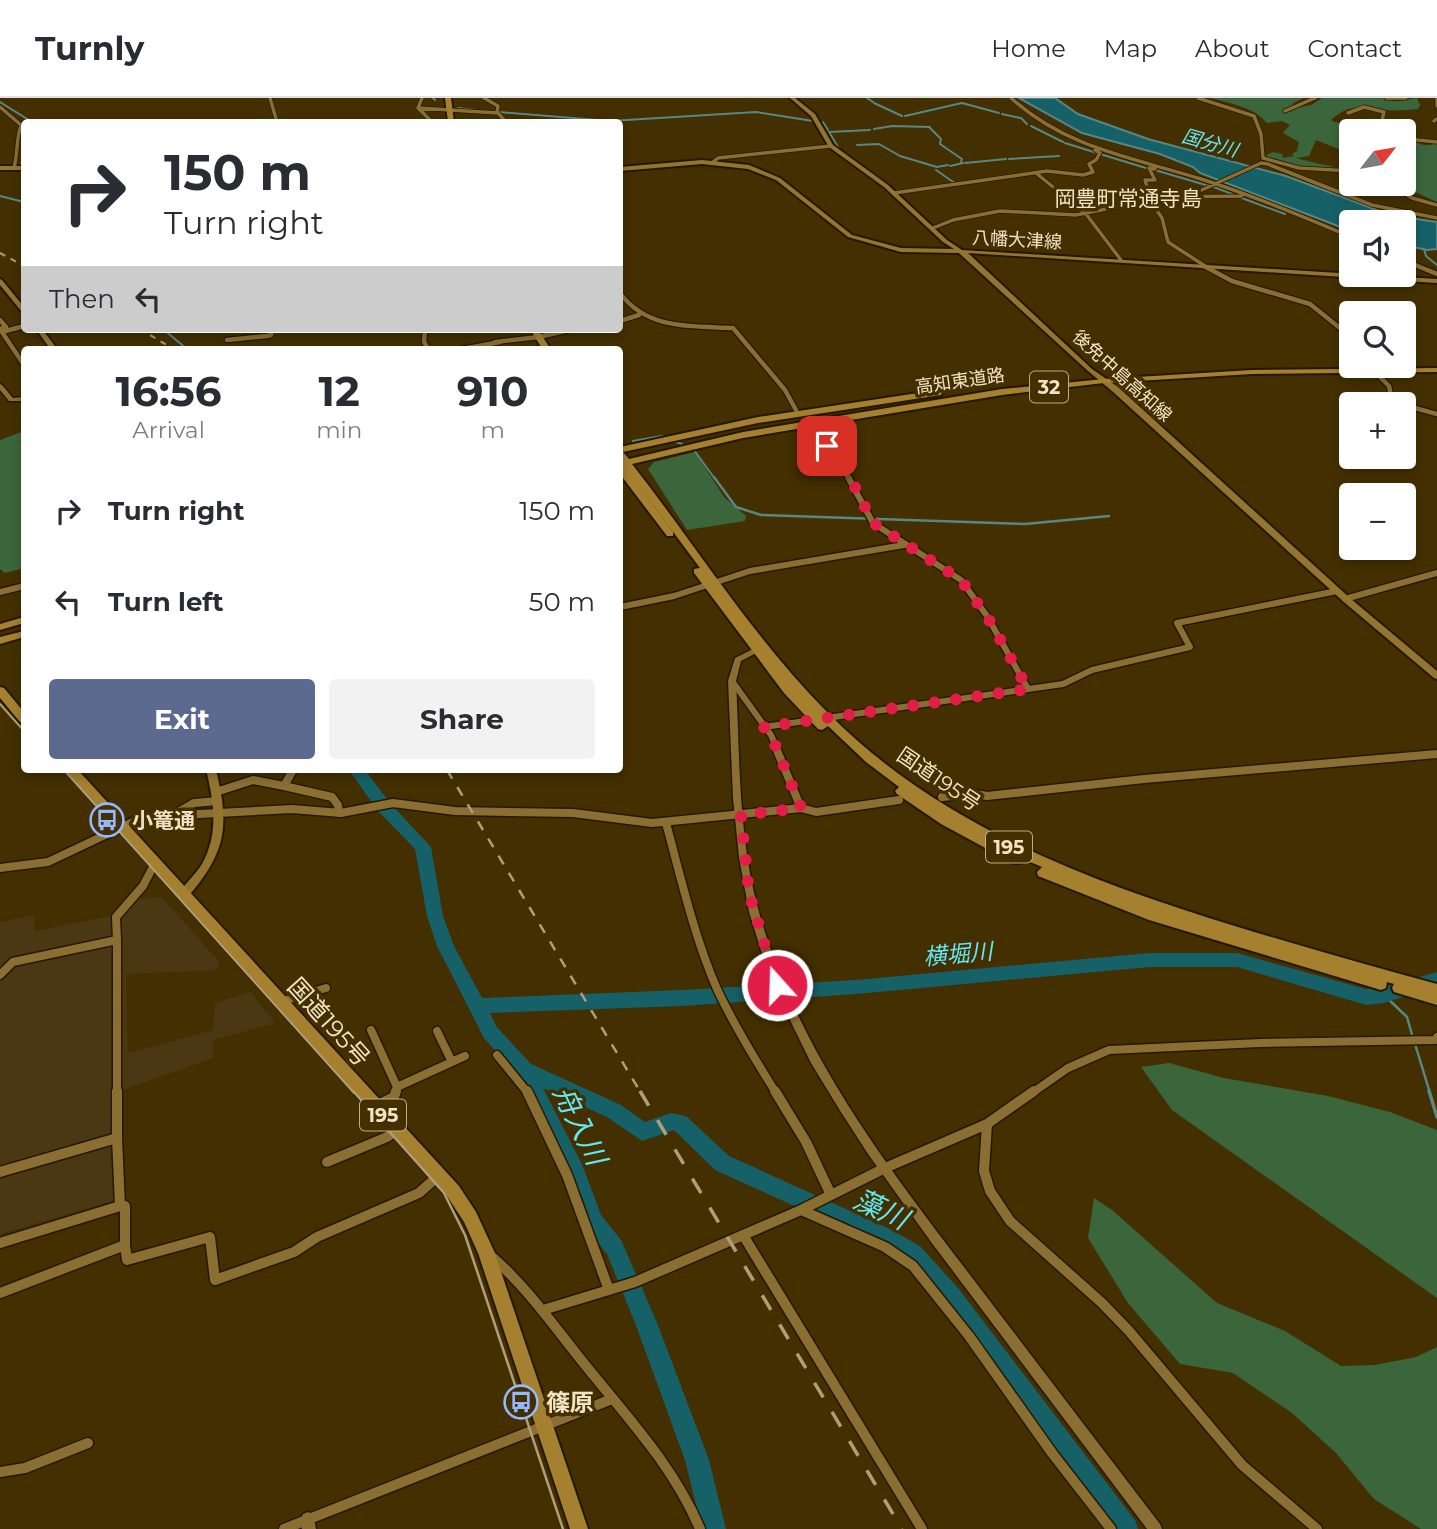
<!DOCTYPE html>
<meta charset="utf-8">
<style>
body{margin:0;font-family:Montserrat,"Noto Sans JP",sans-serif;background:#f2f2f3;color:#2b2b33;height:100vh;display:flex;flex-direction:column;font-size:26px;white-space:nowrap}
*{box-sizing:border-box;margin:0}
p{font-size:23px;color:#7c7c81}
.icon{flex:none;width:38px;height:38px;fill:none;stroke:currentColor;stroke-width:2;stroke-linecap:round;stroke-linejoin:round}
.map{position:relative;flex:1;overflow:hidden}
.drawer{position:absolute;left:21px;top:248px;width:602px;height:427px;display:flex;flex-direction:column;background:#fff;border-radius:7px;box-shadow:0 4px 10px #0003}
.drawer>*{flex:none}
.top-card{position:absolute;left:21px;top:21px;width:602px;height:214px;border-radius:7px;box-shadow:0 4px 10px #0003;background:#fff;color:#2b2b33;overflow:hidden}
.needle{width:46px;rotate:59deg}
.fabs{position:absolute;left:1339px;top:21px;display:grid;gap:14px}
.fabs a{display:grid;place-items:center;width:77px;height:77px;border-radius:7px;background:#fff;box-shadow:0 4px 10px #0003;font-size:35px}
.pin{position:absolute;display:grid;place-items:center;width:60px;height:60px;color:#fff;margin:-30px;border-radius:14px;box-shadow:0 4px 10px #0006}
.me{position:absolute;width:77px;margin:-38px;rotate:340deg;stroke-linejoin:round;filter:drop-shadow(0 0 5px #0008)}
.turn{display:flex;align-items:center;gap:24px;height:147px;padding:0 28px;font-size:32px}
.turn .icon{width:91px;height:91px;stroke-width:2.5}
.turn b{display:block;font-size:49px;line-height:60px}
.then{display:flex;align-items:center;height:66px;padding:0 28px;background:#0003;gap:14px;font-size:26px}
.eta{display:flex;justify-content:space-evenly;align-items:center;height:119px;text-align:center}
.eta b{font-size:42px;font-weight:700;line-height:49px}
.primary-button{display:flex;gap:14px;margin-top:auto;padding:14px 28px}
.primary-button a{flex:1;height:80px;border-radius:7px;background:#5b6a8e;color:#fff;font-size:28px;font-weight:700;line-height:80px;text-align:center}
.primary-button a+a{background:#f2f2f3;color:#2b2b33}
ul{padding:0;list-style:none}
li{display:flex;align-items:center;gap:21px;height:91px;padding:0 28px}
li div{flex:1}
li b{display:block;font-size:26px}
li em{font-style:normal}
header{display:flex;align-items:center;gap:42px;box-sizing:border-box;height:98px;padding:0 35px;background:#fff;border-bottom:2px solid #e1e1e2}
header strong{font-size:33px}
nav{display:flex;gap:38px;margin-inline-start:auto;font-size:24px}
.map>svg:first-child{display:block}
.built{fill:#493813}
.green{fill:#3b663b}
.water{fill:#166067;stroke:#588783;stroke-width:2}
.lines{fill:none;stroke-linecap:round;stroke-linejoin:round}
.stream-far2{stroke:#588783;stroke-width:2}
.stream-far1{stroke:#588783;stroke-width:2.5}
.stream{stroke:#588783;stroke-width:3.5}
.river{fill:#166067;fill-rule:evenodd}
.minor-far4-casing{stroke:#261800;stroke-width:5}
.minor-far3-casing{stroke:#261800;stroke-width:7}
.minor-far2-casing{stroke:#261800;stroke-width:9}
.minor-far1-casing{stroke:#261800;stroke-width:11}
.minor-casing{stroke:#261800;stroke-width:13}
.tertiary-casing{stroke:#261800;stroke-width:3}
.secondary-casing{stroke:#261800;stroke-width:4}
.trunk-casing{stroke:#261800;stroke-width:4}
.minor-far4{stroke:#8a6e32;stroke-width:3.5}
.minor-far3{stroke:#8a6e32;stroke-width:4.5}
.minor-far2{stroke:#8a6e32;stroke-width:6}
.minor-far1{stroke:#8a6e32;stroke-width:8}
.minor{stroke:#8a6e32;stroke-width:10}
.tertiary{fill:#8a6e32;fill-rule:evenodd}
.secondary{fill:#947530;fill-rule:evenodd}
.trunk{fill:#a5802e;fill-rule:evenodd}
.tram-far1{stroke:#af9f7a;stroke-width:2}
.tram{stroke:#af9f7a;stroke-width:2.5}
.rail-far2{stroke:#af9f7a;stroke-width:2;stroke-dasharray:6 6;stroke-linecap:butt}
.rail-far1{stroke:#af9f7a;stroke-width:2.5;stroke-dasharray:10 10;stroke-linecap:butt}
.rail{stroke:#af9f7a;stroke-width:3.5;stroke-dasharray:17 17;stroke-linecap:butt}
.route{stroke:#e11d48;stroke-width:12;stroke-dasharray:0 21.6}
.labels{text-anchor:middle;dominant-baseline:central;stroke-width:7;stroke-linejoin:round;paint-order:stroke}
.far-street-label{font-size:18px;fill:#f2e3c5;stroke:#432f00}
.far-water-label{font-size:19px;font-style:italic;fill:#62e7f4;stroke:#432f00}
.shield{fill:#432f00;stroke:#bead8a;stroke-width:2}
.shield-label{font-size:19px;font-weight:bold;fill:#f2e3c5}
.far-quarter-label{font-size:21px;fill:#f2e3c5;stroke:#432f00}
.street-label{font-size:21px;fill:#f2e3c5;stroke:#432f00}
.poi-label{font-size:21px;font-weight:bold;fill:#f2e3c5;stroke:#432f00;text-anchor:start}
.water-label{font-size:23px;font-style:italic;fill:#62e7f4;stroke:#432f00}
.near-street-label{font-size:24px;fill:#f2e3c5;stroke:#432f00}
.near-poi-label{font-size:24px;font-weight:bold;fill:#f2e3c5;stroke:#432f00;text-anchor:start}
.near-water-label{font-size:28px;font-style:italic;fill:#62e7f4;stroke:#432f00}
</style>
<header>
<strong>Turnly</strong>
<nav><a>Home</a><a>Map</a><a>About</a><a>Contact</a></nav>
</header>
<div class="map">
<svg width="1437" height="1431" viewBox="0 0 1437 1431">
<rect width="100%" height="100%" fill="#432f00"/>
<path class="built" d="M161,799L219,863L218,872L126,876L128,955L213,932L215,905L251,894L275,925L213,942V960L111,996L113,1103L0,1136V824L34,817L35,833L121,816L137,801Z"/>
<path class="green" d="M1210,0H1303L1292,6L1295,10L1311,7L1322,0H1385L1397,3L1417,0L1420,7L1418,11C1407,12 1395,13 1384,12C1361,11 1351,4 1331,22C1346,30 1360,23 1376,25C1383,26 1390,30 1397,33H1351V56L1316,42L1309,58L1296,60C1311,64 1321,66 1335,69V72C1314,74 1283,71 1266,57L1273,54L1282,56L1283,60L1294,58L1292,56L1297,53L1299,44L1283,35L1290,27L1282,23L1267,25C1254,9 1229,5 1210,0Z
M1404,37C1413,43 1428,53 1437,43V104L1402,88L1409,86V82L1404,80Z
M24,333V470L5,475L0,471V342Z
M695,354L724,399L746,418L745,423L687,432L648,371L654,364Z
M1169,965L1224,980L1328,998L1390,1014L1437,1032V1200L1172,1012L1141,969Z
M1094,1100L1112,1112L1217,1205L1285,1233L1341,1268L1375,1267L1416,1259L1437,1249V1431H1421L1374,1401L1336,1355L1292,1315L1233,1275L1180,1266L1128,1205L1088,1140Z"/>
<path class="water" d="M1019,0H1055L1078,16L1148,41L1286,78L1390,117L1437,124V151L1427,152L1404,147V124H1351V133L1200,75L1193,69L1160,56L1082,35Z"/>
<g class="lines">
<path class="stream-far2" d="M433,0L435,2
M867,0L873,4
M0,4L32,24
M874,5L902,18
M458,10L475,12
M499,14L610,23L756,14L813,23
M1002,16L1020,20
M905,18L962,5L999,15
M1021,20L1027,26
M823,24L828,32
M1031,28L1063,44
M930,30L941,41L940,46L962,61L961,64
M874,31L892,28L930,29
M829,34L870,32
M829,34L838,49
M1065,45L1097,55
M857,47L879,46L900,58L937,69L948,67
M1100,56L1146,70
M1009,61L1059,58
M965,65L1006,61
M21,67L24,59
M950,68L963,65
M936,72L956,86
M1155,72L1209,88
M1214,89L1232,96
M0,98L24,104
M1239,99L1285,116
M1424,151L1426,158L1437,167
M163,231L188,252
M633,343L662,338
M673,343L682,346
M694,352L715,381"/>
<path class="stream-far1" d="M714,379L736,409L761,417L1025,426L1109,418
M1384,897L1407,919L1413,940
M1415,946L1430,995"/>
<path class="stream" d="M1429,993L1437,1019"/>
<path class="river" d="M349,672H365L390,705L431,749L443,818L454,848L482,900L682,892L856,882L1150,855H1237L1366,891L1384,889L1437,874V888L1384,905L1366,907L1237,869H1150L856,896L682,908L490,915L496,928L531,966L621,1007L645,1024L671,1015L686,1018L729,1058L890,1131L920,1148L958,1190L1135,1422L1138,1431H1111L942,1206L906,1162L876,1145L715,1072L674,1032L642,1043L607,1019L543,990L582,1066L601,1117L621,1142L656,1222L709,1362L726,1431H702L685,1362L637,1230L607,1156L586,1130L566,1076L517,978L484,940L437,848L427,818L415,751L378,713Z"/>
<defs>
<path id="minor-far4" d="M270,0L277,24
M422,0L418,10L498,15L506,24
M484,0L498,8L497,15
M1011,0C1068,51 1131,59 1201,81C1252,97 1302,118 1351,139
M1198,0L1254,18L1261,36L1263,60L1299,70L1351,73
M1386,0H1406
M1437,0V8
M0,9L21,27C16,41 18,55 14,70
M418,10L432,24
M1285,13L1315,0
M1348,15L1364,9L1384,14L1382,23L1402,33
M1434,23L1437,21
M1404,34L1417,42L1437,44
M713,64L718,60L831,48
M1270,67L1372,107L1437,120
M1036,75L1086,116L1121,162
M1389,86L1412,100L1437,107
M894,95L1047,73L1083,77L1093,74L1089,66L1096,62L1100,55L1095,52
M1193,96L1261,65L1268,66
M1150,102L1162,120L1168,144L1205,168
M1151,102L1145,82H1155L1149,70L1155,71
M933,130L953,122L1000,113L1076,117L1166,99L1242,98
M1404,162L1419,168"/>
<path id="minor-far3" d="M1202,167L1232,183L1310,206L1351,239
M1415,167L1437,176
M620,195C647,232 691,228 733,230L785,292L796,312
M0,222L6,229L0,231
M620,223L639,217
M24,228L2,234L24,267
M425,231L424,244L429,252
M227,242L267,238L271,237L273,231
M495,244L539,239L573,231
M457,252L500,244
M1385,268L1374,273L1389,288L1392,302L1401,306
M1404,307L1437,316
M809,330L850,381"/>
<path id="minor-far2" d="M848,379L873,425L961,482L987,518L1028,591
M0,494L24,488
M1345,501L1437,475
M620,509L674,498L750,473L904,447
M732,583L771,637L777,651
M764,629L1063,586L1092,572L1190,549L1177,525L1337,493"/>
<path id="minor-far1" d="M776,650L801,710
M284,688L332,699L338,707L339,715
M216,694L253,682L284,688L293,672
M942,699L976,696L987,698L1144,681L1437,656
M173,717L194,705L218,703
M666,725C681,780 694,838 717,891C734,927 755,961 776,995
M0,770L48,764L143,719L292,711L341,715L393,705L455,713L573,715L652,725L801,710L816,714L899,702
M117,842L116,819L143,788L155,765
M0,877L13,864L117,842V995
M280,904L326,890
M371,932L397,989L395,995
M437,933L452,964
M497,957L528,995
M397,989L465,958
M1032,995L1068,970L1109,952L1260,945L1435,942L1437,939"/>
<path id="minor" d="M527,993L567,1077L609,1192
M775,993L806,1044L831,1097
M376,1008L394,999L396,993
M987,1026L984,1073L990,1093L1010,1123L1102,1205L1129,1233L1242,1367L1317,1431
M327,1064L387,1039L397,1032
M0,1074L117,1040V993
M801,1112L885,1149L913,1168L969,1238L1052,1355L1111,1431
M743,1137L922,1431
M0,1145L120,1108
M125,1147L127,1162L210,1139L215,1182L294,1154L317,1139L419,1095L438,1078
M491,1158C528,1190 555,1230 586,1268C628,1320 674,1369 700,1431
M0,1195L125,1147V1108H120L117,1040
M543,1212L635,1184L801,1112L885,1070L987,1026L1034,993
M0,1374L25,1370L88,1345
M284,1431L612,1301"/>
<path id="tertiary" d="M0,286L2,287L13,300L24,299V303H9L0,292Z
M761,547H764L768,549L741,563L736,583C740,660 738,740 759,814C798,955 890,1072 977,1186C1038,1266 1099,1346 1160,1426L1162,1431H1147L931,1144L868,1056L839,1011L811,965L786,914L765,865L749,814L739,759L733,700L728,583L735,560Z
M308,1414L313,1416L316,1431H302L301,1421L303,1416Z"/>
<path id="secondary" d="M790,0H795L815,16L833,47L888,87L947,142L962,152L1437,181V185L968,155L1092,271L1118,289L1351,501L1437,573V581L1434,580L1345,505L1112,293L1088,273L959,155L901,154L848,139L776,82L748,71L702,66L620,73V69L702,62L749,67L780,80L852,137L901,150L954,151L943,144L884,89L829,49L811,18Z
M0,68H24V72H0Z
M0,181L2,182L24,209V215L22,214L0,187Z
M36,231H42L58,252H51Z
M206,672H216C230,729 226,755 187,800H179L177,797C185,786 195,777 202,766C219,736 214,703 206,672Z"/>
<path id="trunk" d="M445,0H451L454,24H448Z
M530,231H538L551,252H543Z
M1437,270V274L1252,276L1104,285L1002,297L743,340L632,366C697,449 754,541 829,616C940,728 1090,784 1238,829C1304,849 1370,868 1437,886V907L1394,894L1392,890L1394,886L1387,884L1386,890L1381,892L1149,822L1038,778L1037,774L1042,769L1023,761L1021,765H1013L941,726L897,696L895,693L899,689L866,664L828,628L822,632L818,631L784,595L694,475V471L700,470L624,368L673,434V438H667L620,376V349L758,319L938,292L942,295L941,297L758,325L623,354L629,361L743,334L1002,291L1104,281L1252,272Z
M24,519V525L0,532V526Z
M24,533V539L0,546V539Z
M0,589L4,590L24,614V625L20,624L0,600Z
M65,672H78L459,1088L476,1114L494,1153L588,1431H570L478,1155L464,1124L447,1098Z"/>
</defs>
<use href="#minor-far4" class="minor-far4-casing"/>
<use href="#minor-far3" class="minor-far3-casing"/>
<use href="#minor-far2" class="minor-far2-casing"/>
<use href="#minor-far1" class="minor-far1-casing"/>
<use href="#minor" class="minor-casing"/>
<use href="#tertiary" class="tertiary-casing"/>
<use href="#secondary" class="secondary-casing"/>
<use href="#trunk" class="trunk-casing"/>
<use href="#minor-far4" class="minor-far4"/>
<use href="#minor-far3" class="minor-far3"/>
<use href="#minor-far2" class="minor-far2"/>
<use href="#minor-far1" class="minor-far1"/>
<use href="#minor" class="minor"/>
<use href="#tertiary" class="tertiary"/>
<use href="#secondary" class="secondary"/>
<use href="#trunk" class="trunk"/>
<path class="tram-far1" d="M0,606L24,633
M64,672L354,995"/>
<path class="tram" d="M353,993L444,1095L465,1137L563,1431"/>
<path class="rail-far2" d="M0,155L24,168
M140,231L175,252"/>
<path class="rail-far1" d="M447,672L641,995"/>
<path class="rail" d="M640,993L902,1431"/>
</g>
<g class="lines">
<path class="route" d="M777,887L749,795L741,717L801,710L771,637L764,629L1028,591L988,520L961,482L873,425L853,385L827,348"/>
</g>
<defs>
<symbol id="bus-ring" viewBox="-11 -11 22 22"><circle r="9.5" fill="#432f00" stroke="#95b7fd" stroke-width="1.5"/><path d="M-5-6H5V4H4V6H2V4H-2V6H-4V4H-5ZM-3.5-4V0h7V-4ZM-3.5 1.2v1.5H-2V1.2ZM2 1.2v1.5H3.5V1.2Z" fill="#95b7fd"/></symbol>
</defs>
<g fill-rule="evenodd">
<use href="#bus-ring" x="88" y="703" width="38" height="38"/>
<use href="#bus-ring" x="502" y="1285" width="38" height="38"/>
</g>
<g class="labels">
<g class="far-street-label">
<text transform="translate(1017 142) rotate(3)">八幡大津線</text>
<text transform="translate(1122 278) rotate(42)">後免中島高知線</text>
<text transform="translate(960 283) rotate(-8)">高知東道路</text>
</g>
<g class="far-water-label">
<text transform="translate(1210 45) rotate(16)">国分川</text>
</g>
<g class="shield">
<rect x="1030" y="273.5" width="38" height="31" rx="5"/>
<rect x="986" y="733.5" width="46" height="31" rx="5"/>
<rect x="360" y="1001.5" width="46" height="31" rx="5"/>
</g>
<g class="shield-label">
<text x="1049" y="289">32</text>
<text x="1009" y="749">195</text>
<text x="383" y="1017">195</text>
</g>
<g class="far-quarter-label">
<text x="1128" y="100">岡豊町常通寺島</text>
</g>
<g class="street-label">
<text transform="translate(939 681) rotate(34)">国道195号</text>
</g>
<g class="poi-label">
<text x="132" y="722">小篭通</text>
</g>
<g class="water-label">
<text transform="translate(958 856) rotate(-5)">横堀川</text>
</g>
<g class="near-street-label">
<text transform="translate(329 924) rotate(48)">国道195号</text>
</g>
<g class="near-poi-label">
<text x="546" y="1304">篠原</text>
</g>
<g class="near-water-label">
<text transform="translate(580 1027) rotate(64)">舟入川</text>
<text transform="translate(881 1111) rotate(25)">藻川</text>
</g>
</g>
</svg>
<div class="fabs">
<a><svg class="needle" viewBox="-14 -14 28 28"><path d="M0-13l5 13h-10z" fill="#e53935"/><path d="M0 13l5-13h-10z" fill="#7c7c81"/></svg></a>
<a><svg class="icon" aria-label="sound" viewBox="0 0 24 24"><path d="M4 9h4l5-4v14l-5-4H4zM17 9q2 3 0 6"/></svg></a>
<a><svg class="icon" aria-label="search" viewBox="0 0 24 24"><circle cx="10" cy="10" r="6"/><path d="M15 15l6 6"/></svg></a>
<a>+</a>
<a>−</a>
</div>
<div class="pin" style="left:827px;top:348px;background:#d93025"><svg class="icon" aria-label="arrive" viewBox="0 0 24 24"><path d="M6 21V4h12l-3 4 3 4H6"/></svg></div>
<svg class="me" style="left:777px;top:887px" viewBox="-20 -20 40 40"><circle r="17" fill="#e11d48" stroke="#fff" stroke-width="3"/><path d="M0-11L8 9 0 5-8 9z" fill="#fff"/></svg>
<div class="top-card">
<div class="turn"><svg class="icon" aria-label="right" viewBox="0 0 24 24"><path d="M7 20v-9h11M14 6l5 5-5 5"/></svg><div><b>150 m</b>Turn right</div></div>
<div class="then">Then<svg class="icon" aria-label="left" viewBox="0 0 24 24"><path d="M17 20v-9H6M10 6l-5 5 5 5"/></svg></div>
</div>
<section class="drawer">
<div class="eta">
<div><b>16:56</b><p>Arrival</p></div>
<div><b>12</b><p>min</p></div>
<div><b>910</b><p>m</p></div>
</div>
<ul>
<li><svg class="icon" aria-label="right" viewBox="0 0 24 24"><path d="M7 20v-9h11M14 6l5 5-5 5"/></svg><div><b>Turn right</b></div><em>150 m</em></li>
<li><svg class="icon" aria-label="left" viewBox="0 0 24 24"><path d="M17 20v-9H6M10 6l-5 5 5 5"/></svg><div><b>Turn left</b></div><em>50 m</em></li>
</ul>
<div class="primary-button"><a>Exit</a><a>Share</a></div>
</section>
</div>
